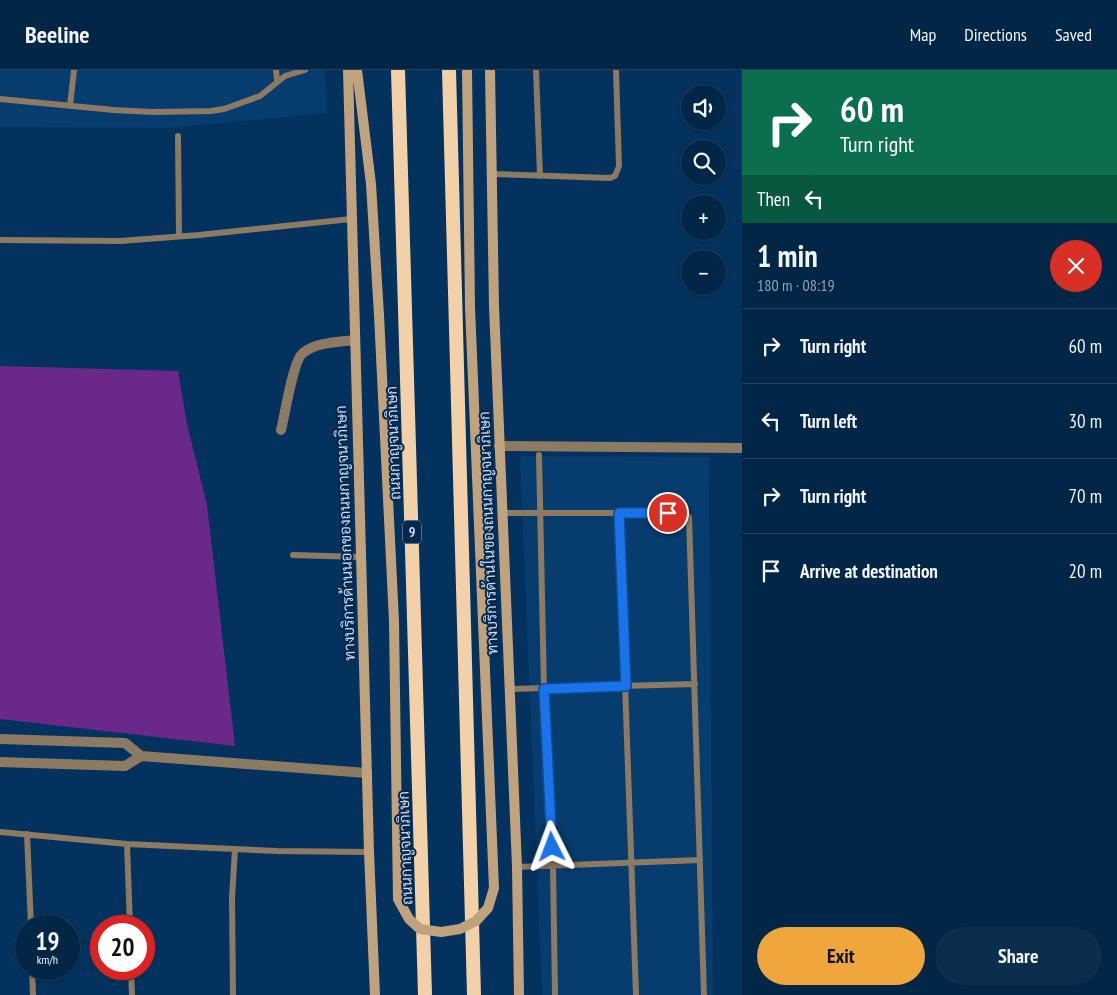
<!DOCTYPE html>
<meta charset="utf-8">
<style>
body{margin:0;font-family:"PT Sans Narrow",Sarabun,sans-serif;background:#0c2e4d;color:#f1f3f6;height:100vh;display:flex;flex-direction:column;font-size:19px;white-space:nowrap}
*{box-sizing:border-box;margin:0}
p{font-size:16px;color:#96a5b3}
.icon{flex:none;width:28px;height:28px;fill:none;stroke:currentColor;stroke-width:2;stroke-linecap:round;stroke-linejoin:round}
.map{position:relative;flex:1;overflow:hidden}
.drawer{display:flex;flex-direction:column;background:#022646;width:375px}
.drawer>*{flex:none}
.banner{background:#0b6e4f;color:#fff;overflow:hidden}
.controls{position:absolute;left:681px;top:15px;display:grid;gap:10px}
.controls a{display:grid;place-items:center;width:45px;height:45px;border-radius:50%;background:#022646;box-shadow:0 1px 4px #0004,0 0 0 1px #23435f;font-size:25px}
.speed{position:absolute;left:15px;top:845px;display:flex;gap:10px;font-size:25px;font-weight:700;text-align:center}
.speed>*{display:grid;place-content:center;width:65px;height:65px;border-radius:50%;background:#022646;box-shadow:0 1px 4px #0004,0 0 0 1px #23435f;line-height:1}
.speed small{font-size:12px;font-weight:400}
.speed .limit{border:8px solid #d22;background:#fff;color:#111}
.pin{position:absolute;display:grid;place-items:center;width:42px;height:42px;color:#fff;margin:-21px;border:2px solid #fff;border-radius:50%;box-shadow:0 1px 5px #0007}
.me{position:absolute;width:55px;margin:-28px;rotate:357deg;stroke-linejoin:round;filter:drop-shadow(0 0 4px #0008)}
.turn{display:flex;align-items:center;gap:18px;height:105px;padding:0 15px;font-size:22px}
.turn .icon{width:65px;height:65px;stroke-width:2.5}
.turn b{display:block;font-size:35px;line-height:42px}
.then{display:flex;align-items:center;height:48px;padding:0 15px;background:#0003;gap:10px;font-size:19px}
.round{display:grid;place-items:center;flex:none;width:52px;height:52px;border-radius:26px;background:#0c2e4d}
.overview{display:flex;align-items:center;justify-content:space-between;height:85px;padding:0 15px}
h1{font-size:30px;font-weight:700;line-height:38px}
.primary-button{display:flex;gap:10px;margin-top:auto;padding:10px 15px}
.primary-button a{flex:1;height:58px;border-radius:30px;background:#efa73d;color:#111;font-size:20px;font-weight:700;line-height:58px;text-align:center}
.primary-button a+a{background:#0c2e4d;color:#f1f3f6}
ul{padding:0;list-style:none}
li{display:flex;align-items:center;gap:15px;height:75px;padding:0 15px;border-top:1px solid #23435f}
li div{flex:1}
li b{display:block;font-size:19px}
li em{font-style:normal}
header{display:flex;align-items:center;gap:30px;box-sizing:border-box;height:70px;padding:0 25px;background:#022646;border-bottom:1px solid #23435f}
header strong{font-size:24px}
nav{display:flex;gap:28px;margin-inline-start:auto;font-size:18px}
main{display:flex;flex:1;min-height:0}
.map>svg:first-child{display:block}
.built{fill:#063c6e}
.green{fill:#6a288a}
.lines{fill:none;stroke-linecap:round;stroke-linejoin:round}
.service{stroke:#8d7a62;stroke-width:6}
.minor{stroke:#8d7a62;stroke-width:10}
.secondary{stroke:#c0a27d;stroke-width:10}
.trunk{stroke:#f3d1a8;stroke-width:14}
.secondary-bridge{stroke:#c0a27d;stroke-width:10}
.route-casing{stroke:#114b97;stroke-width:12}
.route{stroke:#1a73e8;stroke-width:9}
.labels{text-anchor:middle;dominant-baseline:central;stroke-width:4;stroke-linejoin:round;paint-order:stroke}
.shield{fill:#07284a;stroke:#8da8c6;stroke-width:1}
.shield-label{font-size:14px;font-weight:bold;fill:#c7dffb}
.street-label{font-size:15px;fill:#c7dffb;stroke:#07284a}
</style>
<header>
<strong>Beeline</strong>
<nav><a>Map</a><a>Directions</a><a>Saved</a></nav>
</header>
<main>
<div class="map">
<svg width="742" height="925" viewBox="0 0 742 925">
<rect width="100%" height="100%" fill="#03325e"/>
<path class="built" d="M0,0H325L327,43L170,58L0,57Z
M520,386L709,387L713,925H542Z"/>
<path class="green" d="M0,296L178,301L187,354L207,435L235,676L0,649Z"/>
<g class="lines">
<path class="service" d="M276,0L277,11
M536,0L540,106
M0,29L114,40L153,42L211,41L224,39L260,26L285,6L305,0
M70,36L74,0
M178,66L179,166
M492,104L610,108L615,106L619,96L616,0
M0,170L120,171L199,165L351,149
M539,385L544,619L553,795L555,925
M504,443H684L689,447L704,925
M619,443L636,925
M293,485L361,487
M510,619L695,614
M0,762L127,774L277,781L369,782
M27,764L31,856
M127,774L130,856
M517,797L700,790
M32,899L33,925
M131,899L132,925
M233,925L232,828L235,779"/>
<path class="minor" d="M281,360C285,345 293,290 303,283C316,272 339,272 355,270
M499,376L742,378
M0,669L125,673L141,686L367,703
M0,692L125,696L141,686"/>
<path class="secondary" d="M348,0L369,782L375,925
M357,0L371,114L379,245
M467,0L470,237
M490,0L494,236L517,797L519,925"/>
<path class="trunk" d="M398,0L425,925
M449,0L474,925"/>
<path class="secondary-bridge" d="M379,245L394,551L398,829L409,849L420,859L441,862L460,859L476,851L488,838L494,818L470,237"/>
</g>
<g class="lines">
<defs>
<path id="route" d="M552,777L544,619L626,616L619,443H668"/>
</defs>
<use href="#route" class="route-casing"/>
<use href="#route" class="route"/>
</g>
<g class="labels">
<rect class="shield" x="403" y="450.5" width="18" height="23" rx="4"/>
<g class="shield-label">
<text x="412" y="462">9</text>
</g>
<g class="street-label">
<text transform="translate(393 373) rotate(-92)">ถนนกาญจนาภิเษก</text>
<text transform="translate(345 463) rotate(-92)">ทางบริการด้านนอกของถนนกาญจนาภิเษก</text>
<text transform="translate(488 463) rotate(-92)">ทางบริการด้านในของถนนกาญจนาภิเษก</text>
<text transform="translate(405 778) rotate(-92)">ถนนกาญจนาภิเษก</text>
</g>
</g>
</svg>
<div class="controls">
<a><svg class="icon" aria-label="sound" viewBox="0 0 24 24"><path d="M4 9h4l5-4v14l-5-4H4zM17 9q2 3 0 6"/></svg></a>
<a><svg class="icon" aria-label="search" viewBox="0 0 24 24"><circle cx="10" cy="10" r="6"/><path d="M15 15l6 6"/></svg></a>
<a>+</a>
<a>−</a>
</div>
<div class="speed"><div>19<small>km/h</small></div><div class="limit">20</div></div>
<div class="pin" style="left:668px;top:443px;background:#d93025"><svg class="icon" aria-label="arrive" viewBox="0 0 24 24"><path d="M6 21V4h12l-3 4 3 4H6"/></svg></div>
<svg class="me" style="left:552px;top:777px" viewBox="-20 -20 40 40"><path d="M0-17L14 15 0 8-14 15z" fill="#1a73e8" stroke="#fff" stroke-width="4"/></svg>
</div>
<section class="drawer">
<div class="banner">
<div class="turn"><svg class="icon" aria-label="right" viewBox="0 0 24 24"><path d="M7 20v-9h11M14 6l5 5-5 5"/></svg><div><b>60 m</b>Turn right</div></div>
<div class="then">Then<svg class="icon" aria-label="left" viewBox="0 0 24 24"><path d="M17 20v-9H6M10 6l-5 5 5 5"/></svg></div>
</div>
<div class="overview"><div><h1>1 min</h1><p>180 m · 08:19</p></div><a class="round" style="background:#d93025;color:#fff"><svg class="icon" aria-label="close" viewBox="0 0 24 24"><path d="M6 6l12 12M18 6L6 18"/></svg></a></div>
<ul>
<li><svg class="icon" aria-label="right" viewBox="0 0 24 24"><path d="M7 20v-9h11M14 6l5 5-5 5"/></svg><div><b>Turn right</b></div><em>60 m</em></li>
<li><svg class="icon" aria-label="left" viewBox="0 0 24 24"><path d="M17 20v-9H6M10 6l-5 5 5 5"/></svg><div><b>Turn left</b></div><em>30 m</em></li>
<li><svg class="icon" aria-label="right" viewBox="0 0 24 24"><path d="M7 20v-9h11M14 6l5 5-5 5"/></svg><div><b>Turn right</b></div><em>70 m</em></li>
<li><svg class="icon" aria-label="arrive" viewBox="0 0 24 24"><path d="M6 21V4h12l-3 4 3 4H6"/></svg><div><b>Arrive at destination</b></div><em>20 m</em></li>
</ul>
<div class="primary-button"><a>Exit</a><a>Share</a></div>
</section>
</main>
